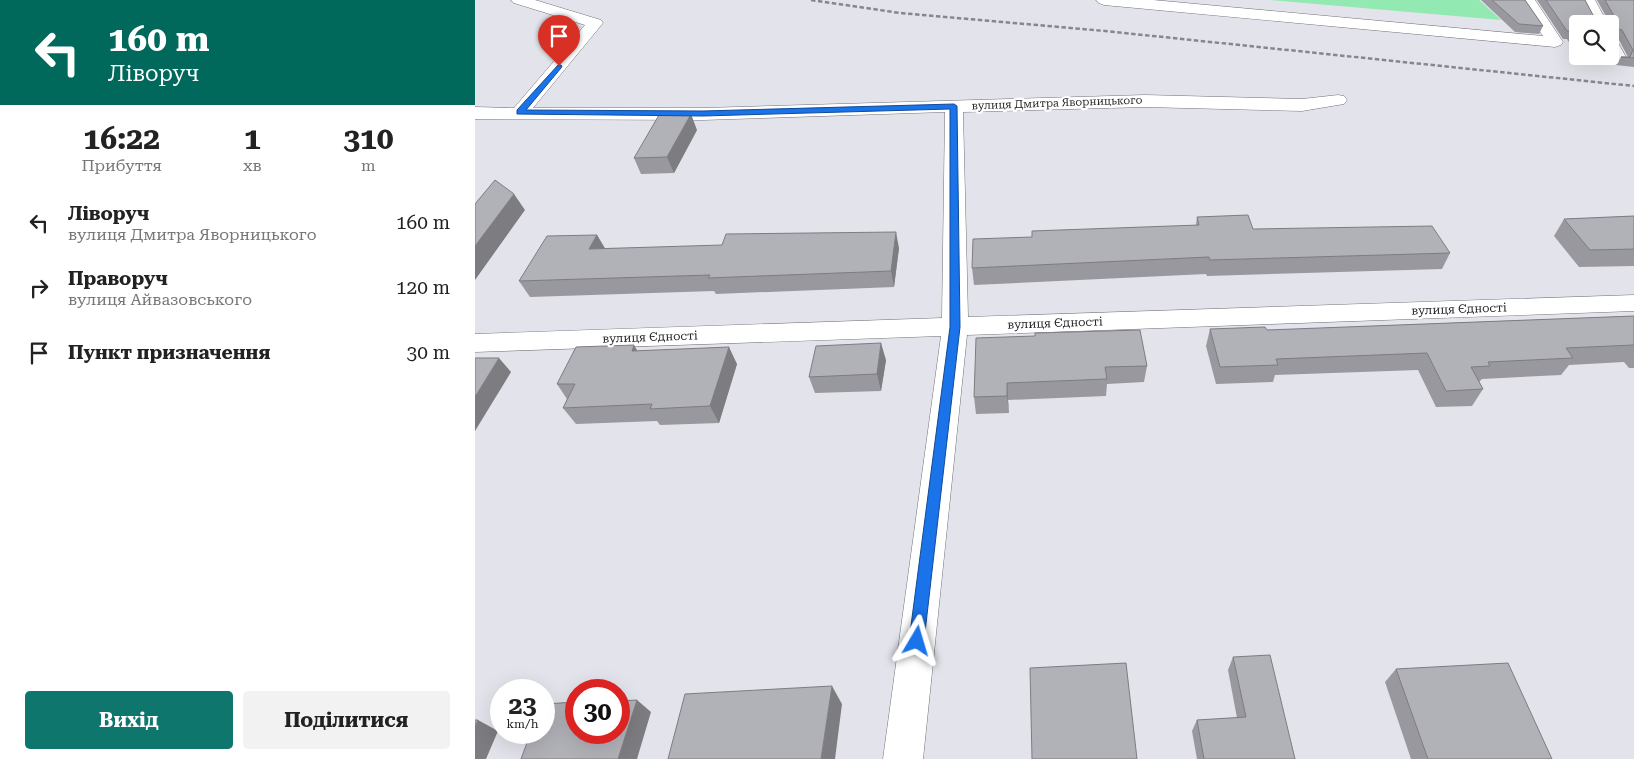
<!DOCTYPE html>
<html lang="uk">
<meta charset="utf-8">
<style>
body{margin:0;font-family:"Roboto Serif",serif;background:#f2f2f2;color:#222;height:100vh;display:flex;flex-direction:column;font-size:19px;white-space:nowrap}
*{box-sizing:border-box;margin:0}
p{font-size:16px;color:#767676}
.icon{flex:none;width:28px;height:28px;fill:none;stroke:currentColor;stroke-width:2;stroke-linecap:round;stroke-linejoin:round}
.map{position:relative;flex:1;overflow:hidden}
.details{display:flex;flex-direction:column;background:#fff;width:475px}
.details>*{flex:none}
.guide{background:#00695c;color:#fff;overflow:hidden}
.controls{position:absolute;left:1094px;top:15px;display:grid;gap:10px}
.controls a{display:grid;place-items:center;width:50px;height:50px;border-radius:5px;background:#fff;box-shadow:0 5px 20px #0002;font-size:25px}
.speed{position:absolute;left:15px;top:679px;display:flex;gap:10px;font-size:25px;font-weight:700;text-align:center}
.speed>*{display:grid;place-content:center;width:65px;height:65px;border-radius:50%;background:#fff;box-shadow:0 5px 20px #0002;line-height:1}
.speed small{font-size:12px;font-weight:400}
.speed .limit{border:8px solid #d22;background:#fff;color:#111}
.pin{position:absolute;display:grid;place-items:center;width:42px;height:42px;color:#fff;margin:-51px -21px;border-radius:50% 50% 50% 0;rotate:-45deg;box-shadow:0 0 5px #0007}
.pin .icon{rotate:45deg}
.me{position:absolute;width:55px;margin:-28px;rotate:7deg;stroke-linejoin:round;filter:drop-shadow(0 0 4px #0008)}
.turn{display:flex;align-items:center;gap:18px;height:105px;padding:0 25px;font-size:22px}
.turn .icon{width:65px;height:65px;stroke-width:2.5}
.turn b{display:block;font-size:35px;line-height:42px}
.eta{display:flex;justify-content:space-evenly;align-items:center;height:85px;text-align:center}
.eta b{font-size:30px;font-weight:700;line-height:35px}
.button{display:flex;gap:10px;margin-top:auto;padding:10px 25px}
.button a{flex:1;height:58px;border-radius:5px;background:#0f766e;color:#fff;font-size:20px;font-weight:700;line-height:58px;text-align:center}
.button a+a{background:#f2f2f2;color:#222}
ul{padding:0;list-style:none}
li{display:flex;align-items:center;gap:15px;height:65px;padding:0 25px}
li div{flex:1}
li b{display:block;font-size:19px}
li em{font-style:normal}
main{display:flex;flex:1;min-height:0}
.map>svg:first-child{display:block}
.green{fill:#92eab2}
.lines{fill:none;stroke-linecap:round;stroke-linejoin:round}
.minor-casing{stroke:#717178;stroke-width:1}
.minor{fill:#fff;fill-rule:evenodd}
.rail{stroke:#86878c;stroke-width:2.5;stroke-dasharray:4.5 2.5;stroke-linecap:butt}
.wall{fill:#98989e}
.shaded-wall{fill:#7c7c81}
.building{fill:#b1b1b8;stroke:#7c7c81}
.route{fill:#1a73e8;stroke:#114b97}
.labels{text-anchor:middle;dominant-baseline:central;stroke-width:4.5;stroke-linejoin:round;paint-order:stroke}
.far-street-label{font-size:11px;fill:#27272a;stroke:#fff}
.street-label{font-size:12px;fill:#27272a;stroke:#fff}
</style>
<main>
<section class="details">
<div class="guide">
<div class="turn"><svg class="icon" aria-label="left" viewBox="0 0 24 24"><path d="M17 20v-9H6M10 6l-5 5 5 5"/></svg><div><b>160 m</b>Ліворуч</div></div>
</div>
<div class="eta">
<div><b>16:22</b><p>Прибуття</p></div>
<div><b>1</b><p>хв</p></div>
<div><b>310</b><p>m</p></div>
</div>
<ul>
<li><svg class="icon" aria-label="left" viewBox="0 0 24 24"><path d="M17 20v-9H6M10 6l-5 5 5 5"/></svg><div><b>Ліворуч</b><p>вулиця Дмитра Яворницького</p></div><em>160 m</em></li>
<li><svg class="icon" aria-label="right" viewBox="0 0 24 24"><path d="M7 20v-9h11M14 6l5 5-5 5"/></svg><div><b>Праворуч</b><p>вулиця Айвазовського</p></div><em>120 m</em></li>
<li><svg class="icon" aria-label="arrive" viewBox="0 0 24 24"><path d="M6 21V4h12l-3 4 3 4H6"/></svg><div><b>Пункт призначення</b></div><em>30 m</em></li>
</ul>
<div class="button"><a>Вихід</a><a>Поділитися</a></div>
</section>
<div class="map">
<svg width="1159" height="759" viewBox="0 0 1159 759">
<rect width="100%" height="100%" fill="#e3e4eb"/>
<path class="green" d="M795,0H1004L1026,20Z"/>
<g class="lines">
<defs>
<path id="minor" d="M36,0H60L126,20L128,23L58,108H228L670,95L827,99L863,95L869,96L872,100L869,104L827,111L670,107L488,112L493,317L1159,295V311L492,335L448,759H408L466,336L0,352V334L467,318L470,112L228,120L0,119V107L39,108L110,25L39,3Z
M621,0H678L1068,36L1044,0H1060L1088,42L1086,45L1080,47L629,5L624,3Z
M1104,0H1120L1133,24H1117Z
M1135,37L1141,39L1152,59L1150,63H1138L1134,56Z"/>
</defs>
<use href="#minor" class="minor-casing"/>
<use href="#minor" class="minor"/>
<path class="rail" d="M336,0L425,13L630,31L1159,86"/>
</g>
<path class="wall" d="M1006,0H1050L1068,26L1064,34L1040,32Z
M1062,0H1110L1119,17L1132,18L1122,0H1159V67L1141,65L1146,57H1153L1143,38L1137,36L1136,48L1142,57L1138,65L1107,62L1103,56H1135L1102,24V55L1092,39H1088Z
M222,130L199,173L166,174L159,158Z
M1159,216V266L1104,267L1079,236L1089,219Z
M722,217L778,229L975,253L967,269L732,276L731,274L499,285L497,268L721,225Z
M122,235L130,248H424L419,287L241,294L239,291L55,297L44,281Z
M1159,316V368H1154L1149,362L1094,365L1086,375L1007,379L1004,382L1008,389L997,406L961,407L943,370L800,375L798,382L741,384L731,346L735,329L792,330Z
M560,336L672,366L669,382L632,384L631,396L533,400L534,413L501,414L499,397Z
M162,351L262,364L244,423L185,425L182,421L101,424L88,408L92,399L82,384Z
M411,360L406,391L340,393L334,377Z
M758,657L820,759H722L717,731L722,720L762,718L753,670Z
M921,669L1077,759H936L910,682Z"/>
<path class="shaded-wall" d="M216,114L222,130L199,173L192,157Z
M39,194L50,210L0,280V246Z
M421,232L424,248L419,287L416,271Z
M122,235L131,251L114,249Z
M406,343L411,360L406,391L402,374Z
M159,345L169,362L157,351Z
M254,347L262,364L244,423L235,406Z
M24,358L36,372L0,431V397Z
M532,383L533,400L534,413L532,396Z
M357,686L367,704L360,759H346Z
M162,700L176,712L162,759H143Z
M3,720L23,731L11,759H0V727Z"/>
<path class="building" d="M1017,0H1050L1068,26L1044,24Z
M1071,0H1110L1119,17L1138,18L1139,16L1130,0H1159V58L1146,57H1155L1158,50L1147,30L1140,28L1137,29L1136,48L1142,57L1135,56V24H1102V41L1096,31H1092Z
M216,114L192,157L159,158L184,115Z
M20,180L39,194L0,246V204Z
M773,215L778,229L957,226L975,253L735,260L734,257L497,268L498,239L557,237V231L724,225L722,217Z
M1159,216V249L1115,250L1089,219Z
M421,232L416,271L233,278L235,275L44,281L72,236L122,235L114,249L247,245L251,234Z
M1159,316V345L1091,348L1098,358L1013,362L1015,366L996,367L1008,389L971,391L952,353L801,359L803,365L745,367L735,329L790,327L792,330Z
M665,330L672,366L630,367L632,379L532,383V396L499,397L501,338L560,336V333Z
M406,343L402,374L334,377L341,346Z
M159,345L157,351L254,347L235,406L175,409L177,404L88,408L100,384H82L101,347Z
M0,358H24L0,397Z
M795,655L820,759H729L722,720L771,717L758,657Z
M651,663L662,759H557L555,668Z
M1033,663L1077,759H953L921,669Z
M357,686L346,759H193L210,694Z
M162,700L143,759H46L56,732H69V704L101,702V732H144V701Z
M0,720H3L0,727Z"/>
<path class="route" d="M84,64L87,66L86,68L51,110L228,111L479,104L482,106L485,327L449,641L447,646L442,648L437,646L434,641L475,327V109L228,116L42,114V110Z"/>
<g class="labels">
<g class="far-street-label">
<text transform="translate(582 103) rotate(-2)">вулиця Дмитра Яворницького</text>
</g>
<g class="street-label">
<text transform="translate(984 309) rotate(-2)">вулиця Єдності</text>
<text transform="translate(580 323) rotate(-2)">вулиця Єдності</text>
<text transform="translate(175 337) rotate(-2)">вулиця Єдності</text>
</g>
</g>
</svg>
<div class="controls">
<a><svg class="icon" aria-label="search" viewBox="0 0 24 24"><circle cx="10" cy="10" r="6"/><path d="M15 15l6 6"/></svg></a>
</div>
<div class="speed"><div>23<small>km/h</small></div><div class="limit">30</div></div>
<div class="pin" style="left:84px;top:66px;background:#d93025"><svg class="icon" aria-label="arrive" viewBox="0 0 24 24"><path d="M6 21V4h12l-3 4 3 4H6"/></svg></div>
<svg class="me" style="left:442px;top:641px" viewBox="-20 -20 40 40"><path d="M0-17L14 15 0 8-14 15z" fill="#1a73e8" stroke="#fff" stroke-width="4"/></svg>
</div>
</main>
